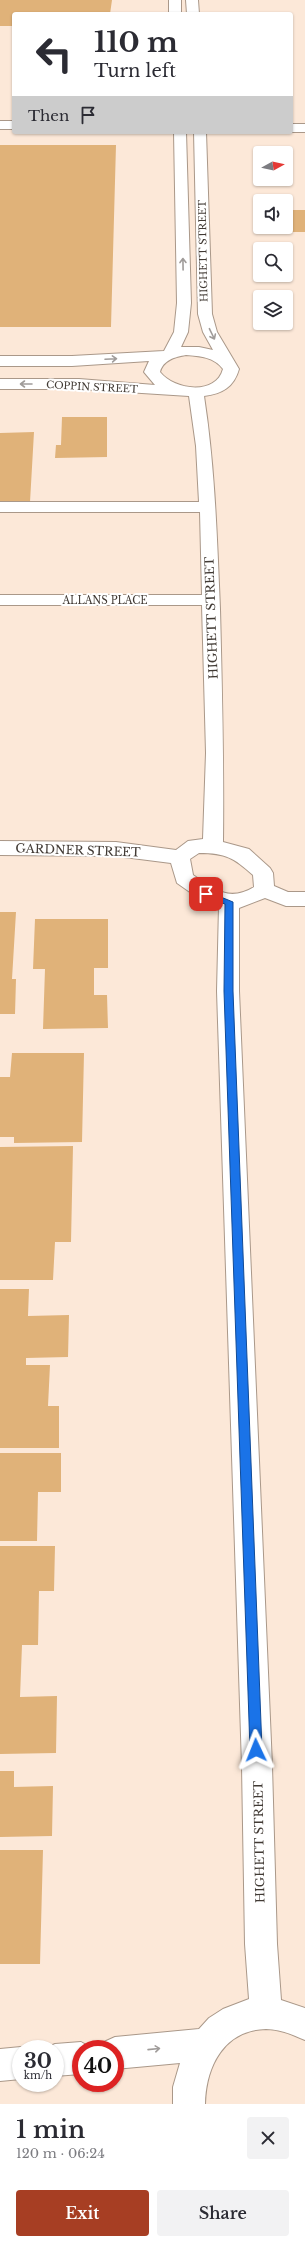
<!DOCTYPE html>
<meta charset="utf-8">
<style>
body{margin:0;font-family:"Libre Baskerville",serif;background:#f2f2f3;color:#2b2b33;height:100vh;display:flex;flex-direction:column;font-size:15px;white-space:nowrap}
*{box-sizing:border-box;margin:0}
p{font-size:13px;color:#7c7c81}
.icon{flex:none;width:22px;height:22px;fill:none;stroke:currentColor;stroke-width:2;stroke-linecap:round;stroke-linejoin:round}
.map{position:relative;height:2104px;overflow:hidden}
.side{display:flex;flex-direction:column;background:#fff;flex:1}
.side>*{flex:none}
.top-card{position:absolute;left:12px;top:12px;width:281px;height:122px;border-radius:4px;box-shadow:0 1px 3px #0004;background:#fff;color:#2b2b33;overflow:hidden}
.needle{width:26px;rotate:82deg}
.fabs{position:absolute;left:253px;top:146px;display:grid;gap:8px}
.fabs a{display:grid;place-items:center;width:40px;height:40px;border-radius:4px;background:#fff;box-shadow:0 1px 3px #0004;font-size:20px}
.speed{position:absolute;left:12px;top:2040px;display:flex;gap:8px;font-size:20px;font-weight:700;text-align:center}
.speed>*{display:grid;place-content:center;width:52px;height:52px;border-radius:50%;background:#fff;box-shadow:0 1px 3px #0004;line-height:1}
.speed small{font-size:10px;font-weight:400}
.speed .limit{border:6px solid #d22;background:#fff;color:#111}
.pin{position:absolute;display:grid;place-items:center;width:34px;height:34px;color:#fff;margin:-17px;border-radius:8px;box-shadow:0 2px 6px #0006}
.me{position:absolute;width:44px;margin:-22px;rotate:358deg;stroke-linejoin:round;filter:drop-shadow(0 0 3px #0008)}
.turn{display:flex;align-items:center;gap:14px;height:84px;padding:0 16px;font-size:18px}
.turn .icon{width:52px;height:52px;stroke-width:2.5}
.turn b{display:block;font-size:28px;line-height:34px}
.then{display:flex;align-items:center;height:38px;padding:0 16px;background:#0003;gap:8px;font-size:15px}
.round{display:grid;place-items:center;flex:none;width:42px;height:42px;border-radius:4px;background:#f2f2f3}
.summary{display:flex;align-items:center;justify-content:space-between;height:68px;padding:0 16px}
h1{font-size:24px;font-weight:600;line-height:30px}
.action{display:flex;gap:8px;margin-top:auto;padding:8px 16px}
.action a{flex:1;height:46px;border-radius:4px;background:#a73e23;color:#fff;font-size:16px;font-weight:600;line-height:46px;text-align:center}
.action a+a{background:#f2f2f3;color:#2b2b33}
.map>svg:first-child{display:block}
.building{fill:#e0b279}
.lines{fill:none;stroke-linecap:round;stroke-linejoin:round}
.minor-casing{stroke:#aa9889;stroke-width:2}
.minor{fill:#fff;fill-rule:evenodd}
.oneway{stroke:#a09c9a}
.route{fill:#1a73e8;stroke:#114b97}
.labels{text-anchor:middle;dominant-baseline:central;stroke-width:4;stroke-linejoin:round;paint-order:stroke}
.far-street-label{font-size:10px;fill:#413a34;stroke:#fff}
.street-label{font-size:12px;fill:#413a34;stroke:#fff}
</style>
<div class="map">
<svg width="305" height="2104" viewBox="0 0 305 2104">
<rect width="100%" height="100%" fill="#fce8d8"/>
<path class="building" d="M0,0H112L110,14H14V26H0Z
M0,145H116L111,327H0Z
M286,210H305V232H270L269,227H286Z
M62,417H107V457L55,458L56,445H61Z
M34,432L30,502H0V433Z
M0,912H16L12,979H16L15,1014H0Z
M35,919H108V968H94V995H107L108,1028L43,1029L45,969H33Z
M12,1053H84L82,1142L14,1143V1137H0V1077H10Z
M73,1146L71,1242H55L53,1280H0V1147Z
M0,1289H29L28,1316L69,1315L68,1357L26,1358V1365H50L48,1406H59V1448H0Z
M0,1453H61V1492H38L37,1541H0Z
M0,1546H55L54,1591H39L38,1645H22L20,1697L57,1696L56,1753L0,1754Z
M0,1771H14V1787L53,1786L52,1836L0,1837Z
M0,1850H43L40,1964H0Z"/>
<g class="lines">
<defs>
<path id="minor" d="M169,0H181V14H169Z
M186,0H198L199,14H187Z
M0,121H14V129H0Z
M291,124H305V132H291Z
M174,132H186L191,303L188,332L181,347H199L213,350L203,332L198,314L194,132H206L212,314L217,332L239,369C234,387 222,394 204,396C215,467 217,538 220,609C222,687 224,764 223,842L249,849L270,868L273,873L274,886L288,892H305V906H286L265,898L239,908V991L272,1766L277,1944L281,2000L305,2008V2040C293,2035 280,2029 266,2029C224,2030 206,2066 205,2104H173V2087L180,2063L115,2069V2049H101L104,2042L115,2037L199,2029L209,2018L223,2009L249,1999L245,1944L242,1766L217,991L219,906L197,897L177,883L171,863L116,856L0,855V841L116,842L176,850L188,841L203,839L206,753L202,605H0V595H202L200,512H0V502H199L196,446L189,396L79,389H0V379H79L155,385L144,372L149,361L72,366H0V356H72L164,351L174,332L177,303ZM186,355C200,356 214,357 223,369C216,396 174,390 160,372C163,360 175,357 186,355ZM199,853C226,853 234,858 253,875L254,887C229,902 215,890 193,875L190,859Z
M81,2042L93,2049H81V2074L55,2076V2049H44L55,2044Z
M21,2047L26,2049H21V2079L0,2081V2049Z"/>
</defs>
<use href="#minor" class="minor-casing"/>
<use href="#minor" class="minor"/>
</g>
<defs><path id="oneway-shaft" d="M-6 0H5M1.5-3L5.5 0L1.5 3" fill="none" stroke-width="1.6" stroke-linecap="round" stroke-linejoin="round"/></defs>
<g class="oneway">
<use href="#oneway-shaft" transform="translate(183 264) rotate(-91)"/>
<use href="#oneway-shaft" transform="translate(212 334) rotate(64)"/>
<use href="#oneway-shaft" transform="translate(111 359) rotate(-3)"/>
<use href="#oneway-shaft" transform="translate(26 384) rotate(180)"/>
<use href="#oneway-shaft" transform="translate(154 2049) rotate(-6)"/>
</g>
<path class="route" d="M206,891L233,902V991L262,1750L260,1754L256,1756L252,1754L250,1750L224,991L225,904L203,896L202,894Z"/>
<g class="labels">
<g class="far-street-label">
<text transform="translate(203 251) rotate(-91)">HIGHETT STREET</text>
<text transform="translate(92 387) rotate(3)">COPPIN STREET</text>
<text x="105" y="600">ALLANS PLACE</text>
</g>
<g class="street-label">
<text transform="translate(211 618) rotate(-92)">HIGHETT STREET</text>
<text transform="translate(78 850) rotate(2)">GARDNER STREET</text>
<text transform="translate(259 1842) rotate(-91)">HIGHETT STREET</text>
</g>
</g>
</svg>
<div class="fabs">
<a><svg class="needle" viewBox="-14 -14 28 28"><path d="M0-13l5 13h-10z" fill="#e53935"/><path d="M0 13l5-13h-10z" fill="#7c7c81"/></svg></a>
<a><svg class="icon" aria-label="sound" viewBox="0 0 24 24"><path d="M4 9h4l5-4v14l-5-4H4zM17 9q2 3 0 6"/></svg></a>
<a><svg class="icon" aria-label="search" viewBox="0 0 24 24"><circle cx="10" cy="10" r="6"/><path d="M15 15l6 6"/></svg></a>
<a><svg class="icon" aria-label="layers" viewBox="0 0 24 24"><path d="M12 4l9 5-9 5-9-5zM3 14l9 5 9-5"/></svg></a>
</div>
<div class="speed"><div>30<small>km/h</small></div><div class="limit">40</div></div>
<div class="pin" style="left:206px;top:894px;background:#d93025"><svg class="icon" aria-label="arrive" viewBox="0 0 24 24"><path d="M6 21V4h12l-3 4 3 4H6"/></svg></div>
<svg class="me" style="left:256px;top:1750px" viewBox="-20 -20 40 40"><path d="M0-17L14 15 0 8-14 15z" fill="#1a73e8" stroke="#fff" stroke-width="4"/></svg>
<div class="top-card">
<div class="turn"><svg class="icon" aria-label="left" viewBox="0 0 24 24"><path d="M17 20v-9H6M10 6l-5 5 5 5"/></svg><div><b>110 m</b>Turn left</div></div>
<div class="then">Then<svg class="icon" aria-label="arrive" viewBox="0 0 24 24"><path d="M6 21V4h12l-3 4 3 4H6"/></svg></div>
</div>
</div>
<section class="side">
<div class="summary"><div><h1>1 min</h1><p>120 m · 06:24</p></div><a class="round"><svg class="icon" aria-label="close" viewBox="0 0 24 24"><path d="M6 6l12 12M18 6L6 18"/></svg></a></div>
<div class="action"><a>Exit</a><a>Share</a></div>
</section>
